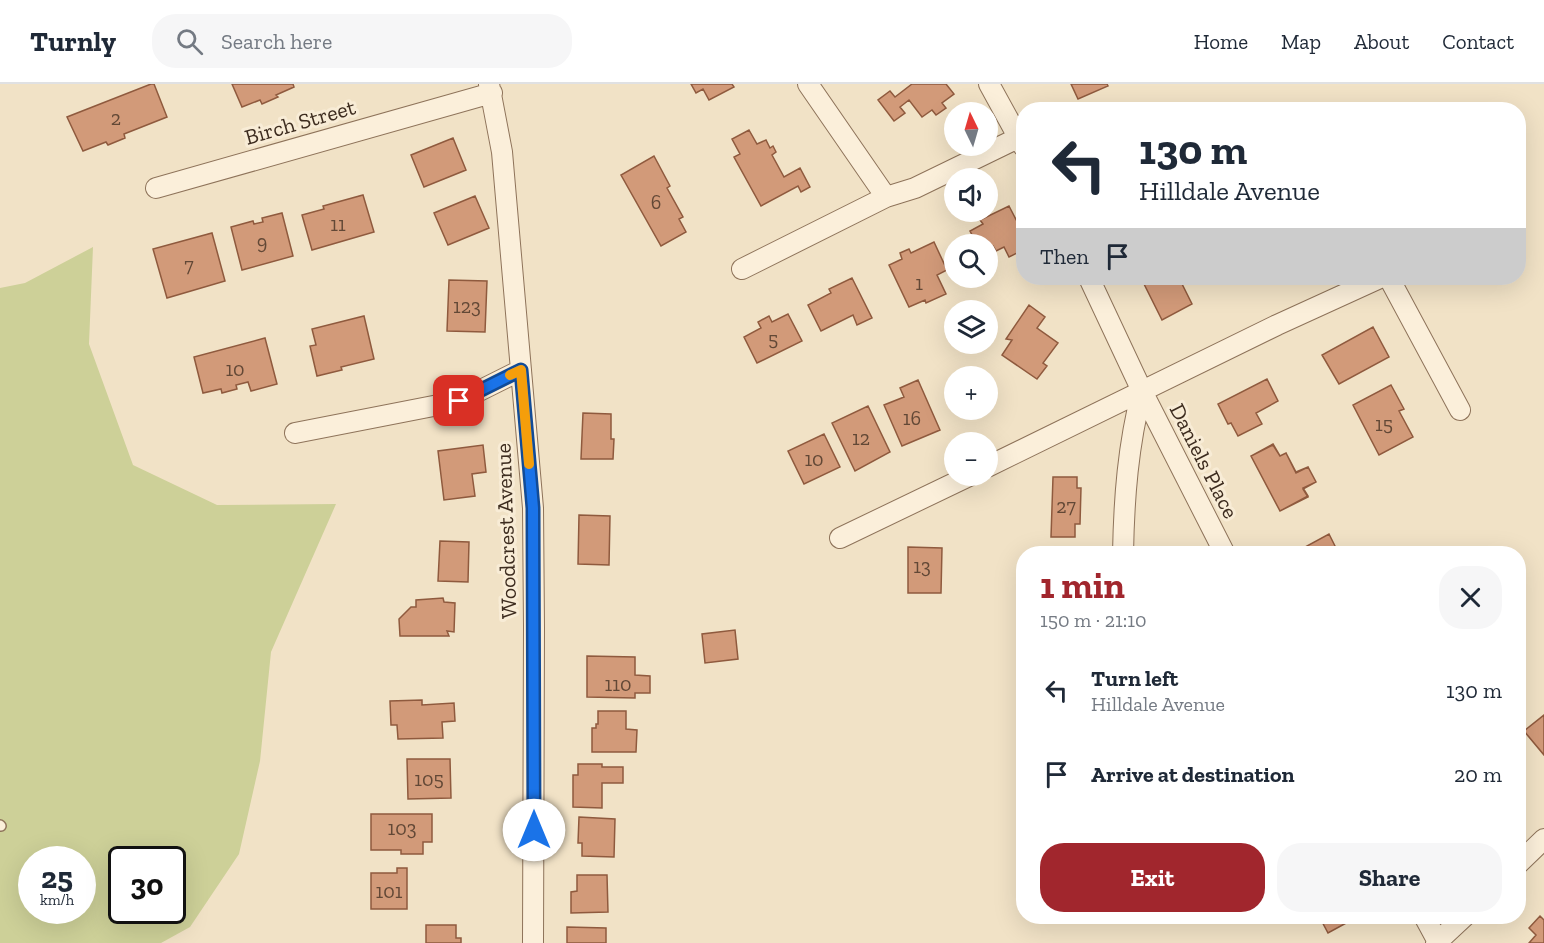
<!DOCTYPE html>
<meta charset="utf-8">
<style>
body{margin:0;font-family:"Zilla Slab",serif;background:#f6f6f7;color:#1f2937;height:100vh;display:flex;flex-direction:column;font-size:22px;white-space:nowrap}
*{box-sizing:border-box;margin:0}
p{font-size:20px;color:#747a83}
.icon{flex:none;width:33px;height:33px;fill:none;stroke:currentColor;stroke-width:2;stroke-linecap:round;stroke-linejoin:round}
.map{position:relative;flex:1;overflow:hidden}
.sheet{position:absolute;left:1016px;top:462px;width:510px;height:378px;display:flex;flex-direction:column;background:#fff;border-radius:24px;box-shadow:0 6px 24px #0002}
.sheet>*{flex:none}
.banner{position:absolute;left:1016px;top:18px;width:510px;height:183px;border-radius:24px;box-shadow:0 6px 24px #0002;background:#fff;color:#1f2937;overflow:hidden}
.needle{width:39px;rotate:355deg}
.tools{position:absolute;left:944px;top:18px;display:grid;gap:12px}
.tools a{display:grid;place-items:center;width:54px;height:54px;border-radius:50%;background:#fff;box-shadow:0 6px 24px #0002;font-size:30px}
.speed{position:absolute;left:18px;top:762px;display:flex;gap:12px;font-size:30px;font-weight:700;text-align:center}
.speed>*{display:grid;place-content:center;width:78px;height:78px;border-radius:50%;background:#fff;box-shadow:0 6px 24px #0002;line-height:1}
.speed small{font-size:15px;font-weight:400}
.speed .limit{border:3px solid #111;border-radius:9px;background:#fff;color:#111}
.pin{position:absolute;display:grid;place-items:center;width:51px;height:51px;color:#fff;margin:-26px;border-radius:12px;box-shadow:0 3px 9px #0006}
.me{position:absolute;width:66px;margin:-33px;rotate:0deg;stroke-linejoin:round;filter:drop-shadow(0 0 4px #0008)}
.turn{display:flex;align-items:center;gap:21px;height:126px;padding:0 24px;font-size:27px}
.turn .icon{width:78px;height:78px;stroke-width:2.5}
.turn b{display:block;font-size:42px;line-height:51px}
.then{display:flex;align-items:center;height:57px;padding:0 24px;background:#0003;gap:12px;font-size:22px}
.round{display:grid;place-items:center;flex:none;width:63px;height:63px;border-radius:24px;background:#f6f6f7}
.headline{display:flex;align-items:center;justify-content:space-between;height:102px;padding:0 24px}
h1{font-size:36px;font-weight:800;line-height:45px;color:#a1262d}
.action{display:flex;gap:12px;margin-top:auto;padding:12px 24px}
.action a{flex:1;height:69px;border-radius:24px;background:#a1262d;color:#fff;font-size:24px;font-weight:800;line-height:69px;text-align:center}
.action a+a{background:#f6f6f7;color:#1f2937}
ul{padding:0;list-style:none}
li{display:flex;align-items:center;gap:18px;height:84px;padding:0 24px}
li div{flex:1}
li b{display:block;font-size:22px}
li em{font-style:normal}
header{display:flex;align-items:center;gap:36px;box-sizing:border-box;height:84px;padding:0 30px;background:#fff;border-bottom:2px solid #e0e1e3}
header strong{font-size:28px}
nav{display:flex;gap:33px;margin-inline-start:auto;font-size:21px}
.search{width:420px;height:54px;background:#f6f6f7;display:flex;align-items:center;gap:15px;box-sizing:border-box;padding:0 21px;border-radius:24px;color:#747a83;font-size:22px}
.map>svg:first-child{display:block}
.green{fill:#cdd098;fill-rule:evenodd}
.building{fill:#d29a79;stroke:#8f5a3e;stroke-width:1.5}
.lines{fill:none;stroke-linecap:round;stroke-linejoin:round}
.lane-casing{stroke:#8e735a;stroke-width:12}
.street-casing{stroke:#8e735a;stroke-width:22}
.lane{stroke:#fbefda;stroke-width:9}
.street{stroke:#fbefda;stroke-width:20}
.route-casing{stroke:#114b97;stroke-width:15}
.route{stroke:#1a73e8;stroke-width:10}
.slow{stroke:#f59e0b;stroke-width:10}
.labels{text-anchor:middle;dominant-baseline:central;stroke-width:6;stroke-linejoin:round;paint-order:stroke}
.number-label{font-size:20px;fill:#624836}
.street-label{font-size:22px;fill:#3d2c1f;stroke:#f8ecd6}
</style>
<header>
<strong>Turnly</strong>
<div class="search"><svg class="icon" aria-label="search" viewBox="0 0 24 24"><circle cx="10" cy="10" r="6"/><path d="M15 15l6 6"/></svg>Search here</div>
<nav><a>Home</a><a>Map</a><a>About</a><a>Contact</a></nav>
</header>
<div class="map">
<svg width="1544" height="859" viewBox="0 0 1544 859">
<rect width="100%" height="100%" fill="#f1e2c6"/>
<path class="green" d="M93,163L89,260L133,381L217,421L336,420L271,568L260,677L239,770L190,843L161,859H0V204L25,199ZM32,776H82V826H32ZM122,776H172V826H122Z"/>
<path class="building" d="M151,0H154L167,33L124,50L125,54L108,61L106,58L83,67L67,33Z
M232,0H293L294,3L276,11L278,13L262,20L260,16L242,23Z
M691,0H732L734,3L709,16L703,5L696,9Z
M912,0H946L954,10L942,19L946,24L936,31L932,26L922,33L909,16L900,23L905,29L894,37L878,16L890,7L895,13Z
M1071,0H1107L1108,2L1078,15Z
M749,46L757,60L766,56L770,64L773,62L776,68L772,71L784,93L800,84L810,103L801,108L798,102L761,122L734,73L740,70L732,55Z
M453,54L466,86L424,103L411,71Z
M654,72L670,102L667,104L683,133L679,135L686,148L661,162L621,91Z
M363,111L374,148L312,166L302,131L324,125L323,122Z
M475,112L489,144L448,161L434,129Z
M1009,122L1023,149V166L1009,173L1004,163L996,167L993,162L987,165V160H977L970,147L983,140L980,136Z
M282,129L293,172L242,186L231,143L253,137L254,140L263,138L262,134Z
M212,149L225,197L167,214L153,165Z
M934,158L947,186L937,191L946,210L926,219L925,216L909,223L889,181L902,175L900,169L909,165L911,169Z
M852,194L872,234L857,241L853,231L821,247L808,221L831,209L829,205Z
M1141,194H1179L1192,220L1162,236Z
M449,196L487,197L485,248L447,247Z
M1029,221L1045,233L1037,244L1058,259L1043,279L1047,282L1037,295L1002,271L1012,256L1006,255Z
M788,230L802,257L757,279L744,253L761,244L758,238L769,232L772,238Z
M364,232L374,275L341,283L342,286L317,292L310,262L316,261L312,245Z
M1373,243L1389,273L1339,300L1322,271Z
M265,254L277,300L251,307L248,298L236,301L237,305L222,309L221,305L203,309L194,273Z
M1267,295L1278,317L1256,329L1262,340L1238,352L1231,339L1228,340L1218,320Z
M918,296L940,346L902,362L884,321L904,313L900,304Z
M1391,301L1404,325L1399,327L1413,353L1379,371L1353,321Z
M868,322L890,368L855,387L832,339Z
M583,329L611,330V355H614L613,375H581Z
M824,350L840,383L804,400L788,367Z
M1273,360L1280,372L1286,369L1296,388L1308,383L1316,398L1303,404L1308,412L1280,427L1251,372Z
M483,361L486,388L472,390L475,412L444,416L438,367Z
M1273,361L1280,372L1286,369L1296,389L1308,383L1316,398L1303,405L1308,413L1280,427L1251,372Z
M1053,393H1077V404H1081L1080,440H1075V453H1051Z
M1053,393H1077V404H1081L1080,440H1075V453H1051Z
M579,431L610,432L609,481L578,480Z
M579,431L610,432L609,481L578,480Z
M1329,450L1339,470H1308L1305,463Z
M440,457L469,458L468,498L438,497Z
M908,463L942,464L941,509H908Z
M443,514L444,518L455,519L454,548L447,547L449,552H400L399,535L411,523H416V516Z
M735,546L738,575L705,579L702,550Z
M587,572L635,573V591L650,592V609H635V614L587,613Z
M422,616V621L454,619L455,637L442,638L443,654L398,655L397,641H391L390,617Z
M598,627H626V645L637,646L636,668H592V644H596V640H598Z
M1544,631V671L1524,647Z
M407,675H450L451,714L408,715Z
M578,680H602V683H623V699H602V724L573,723V691H578Z
M371,730H432V758H423V770H401V766H371Z
M579,733L615,735L614,773L582,772V759H578Z
M397,784H407V825H371V789H397Z
M577,791H607L608,828L571,829V808L577,807Z
M1319,832H1359L1328,849Z
M1540,832L1544,836V859H1529L1536,851L1529,844Z
M426,841H456V854H461V859H426Z
M567,843L606,844V859H567Z"/>
<g class="lines">
<defs>
<path id="lane" d="M0,741L1,742"/>
<path id="street" d="M489,0L502,68L533,424L534,543L533,859
M808,0L886,113
M989,0L1023,62
M156,104L492,9
M742,185L886,113L915,104L1018,54
M1089,194L1142,307L1225,470
M1389,194L1460,326
M295,349L459,317L521,286
M987,383L1277,241L1380,194
M840,454L969,392
M1123,470C1124,414 1128,361 1142,307
M1518,780L1544,755
M1424,832L1438,858
M1436,859L1465,832"/>
</defs>
<use href="#lane" class="lane-casing"/>
<use href="#street" class="street-casing"/>
<use href="#lane" class="lane"/>
<use href="#street" class="street"/>
</g>
<g class="lines">
<defs>
<path id="route" d="M459,317L521,286L533,424L534,746"/>
</defs>
<use href="#route" class="route-casing"/>
<use href="#route" class="route"/>
<path class="slow" d="M510,291L521,286L529,380"/>
</g>
<g class="labels">
<g class="number-label">
<text x="116" y="34">2</text>
<text x="656" y="118">6</text>
<text x="338" y="140">11</text>
<text x="262" y="158">9</text>
<text x="189" y="181">7</text>
<text x="919" y="199">1</text>
<text x="467" y="222">123</text>
<text x="773" y="255">5</text>
<text x="235" y="285">10</text>
<text x="912" y="334">16</text>
<text x="1384" y="340">15</text>
<text x="861" y="354">12</text>
<text x="814" y="375">10</text>
<text x="1066" y="422">27</text>
<text x="922" y="482">13</text>
<text x="618" y="600">110</text>
<text x="429" y="695">105</text>
<text x="402" y="744">103</text>
<text x="389" y="807">101</text>
</g>
<g class="street-label">
<text transform="translate(300 38) rotate(-16)">Birch Street</text>
<text transform="translate(1204 377) rotate(63)">Daniels Place</text>
<text transform="translate(506 447) rotate(-92)">Woodcrest Avenue</text>
</g>
</g>
</svg>
<div class="tools">
<a><svg class="needle" viewBox="-14 -14 28 28"><path d="M0-13l5 13h-10z" fill="#e53935"/><path d="M0 13l5-13h-10z" fill="#747a83"/></svg></a>
<a><svg class="icon" aria-label="sound" viewBox="0 0 24 24"><path d="M4 9h4l5-4v14l-5-4H4zM17 9q2 3 0 6"/></svg></a>
<a><svg class="icon" aria-label="search" viewBox="0 0 24 24"><circle cx="10" cy="10" r="6"/><path d="M15 15l6 6"/></svg></a>
<a><svg class="icon" aria-label="layers" viewBox="0 0 24 24"><path d="M12 4l9 5-9 5-9-5zM3 14l9 5 9-5"/></svg></a>
<a>+</a>
<a>−</a>
</div>
<div class="speed"><div>25<small>km/h</small></div><div class="limit">30</div></div>
<div class="pin" style="left:459px;top:317px;background:#d93025"><svg class="icon" aria-label="arrive" viewBox="0 0 24 24"><path d="M6 21V4h12l-3 4 3 4H6"/></svg></div>
<svg class="me" style="left:534px;top:746px" viewBox="-20 -20 40 40"><circle r="19" fill="#fff"/><path d="M0-13L10 11 0 6-10 11z" fill="#1a73e8"/></svg>
<div class="banner">
<div class="turn"><svg class="icon" aria-label="left" viewBox="0 0 24 24"><path d="M17 20v-9H6M10 6l-5 5 5 5"/></svg><div><b>130 m</b>Hilldale Avenue</div></div>
<div class="then">Then<svg class="icon" aria-label="arrive" viewBox="0 0 24 24"><path d="M6 21V4h12l-3 4 3 4H6"/></svg></div>
</div>
<section class="sheet">
<div class="headline"><div><h1>1 min</h1><p>150 m · 21:10</p></div><a class="round"><svg class="icon" aria-label="close" viewBox="0 0 24 24"><path d="M6 6l12 12M18 6L6 18"/></svg></a></div>
<ul>
<li><svg class="icon" aria-label="left" viewBox="0 0 24 24"><path d="M17 20v-9H6M10 6l-5 5 5 5"/></svg><div><b>Turn left</b><p>Hilldale Avenue</p></div><em>130 m</em></li>
<li><svg class="icon" aria-label="arrive" viewBox="0 0 24 24"><path d="M6 21V4h12l-3 4 3 4H6"/></svg><div><b>Arrive at destination</b></div><em>20 m</em></li>
</ul>
<div class="action"><a>Exit</a><a>Share</a></div>
</section>
</div>
